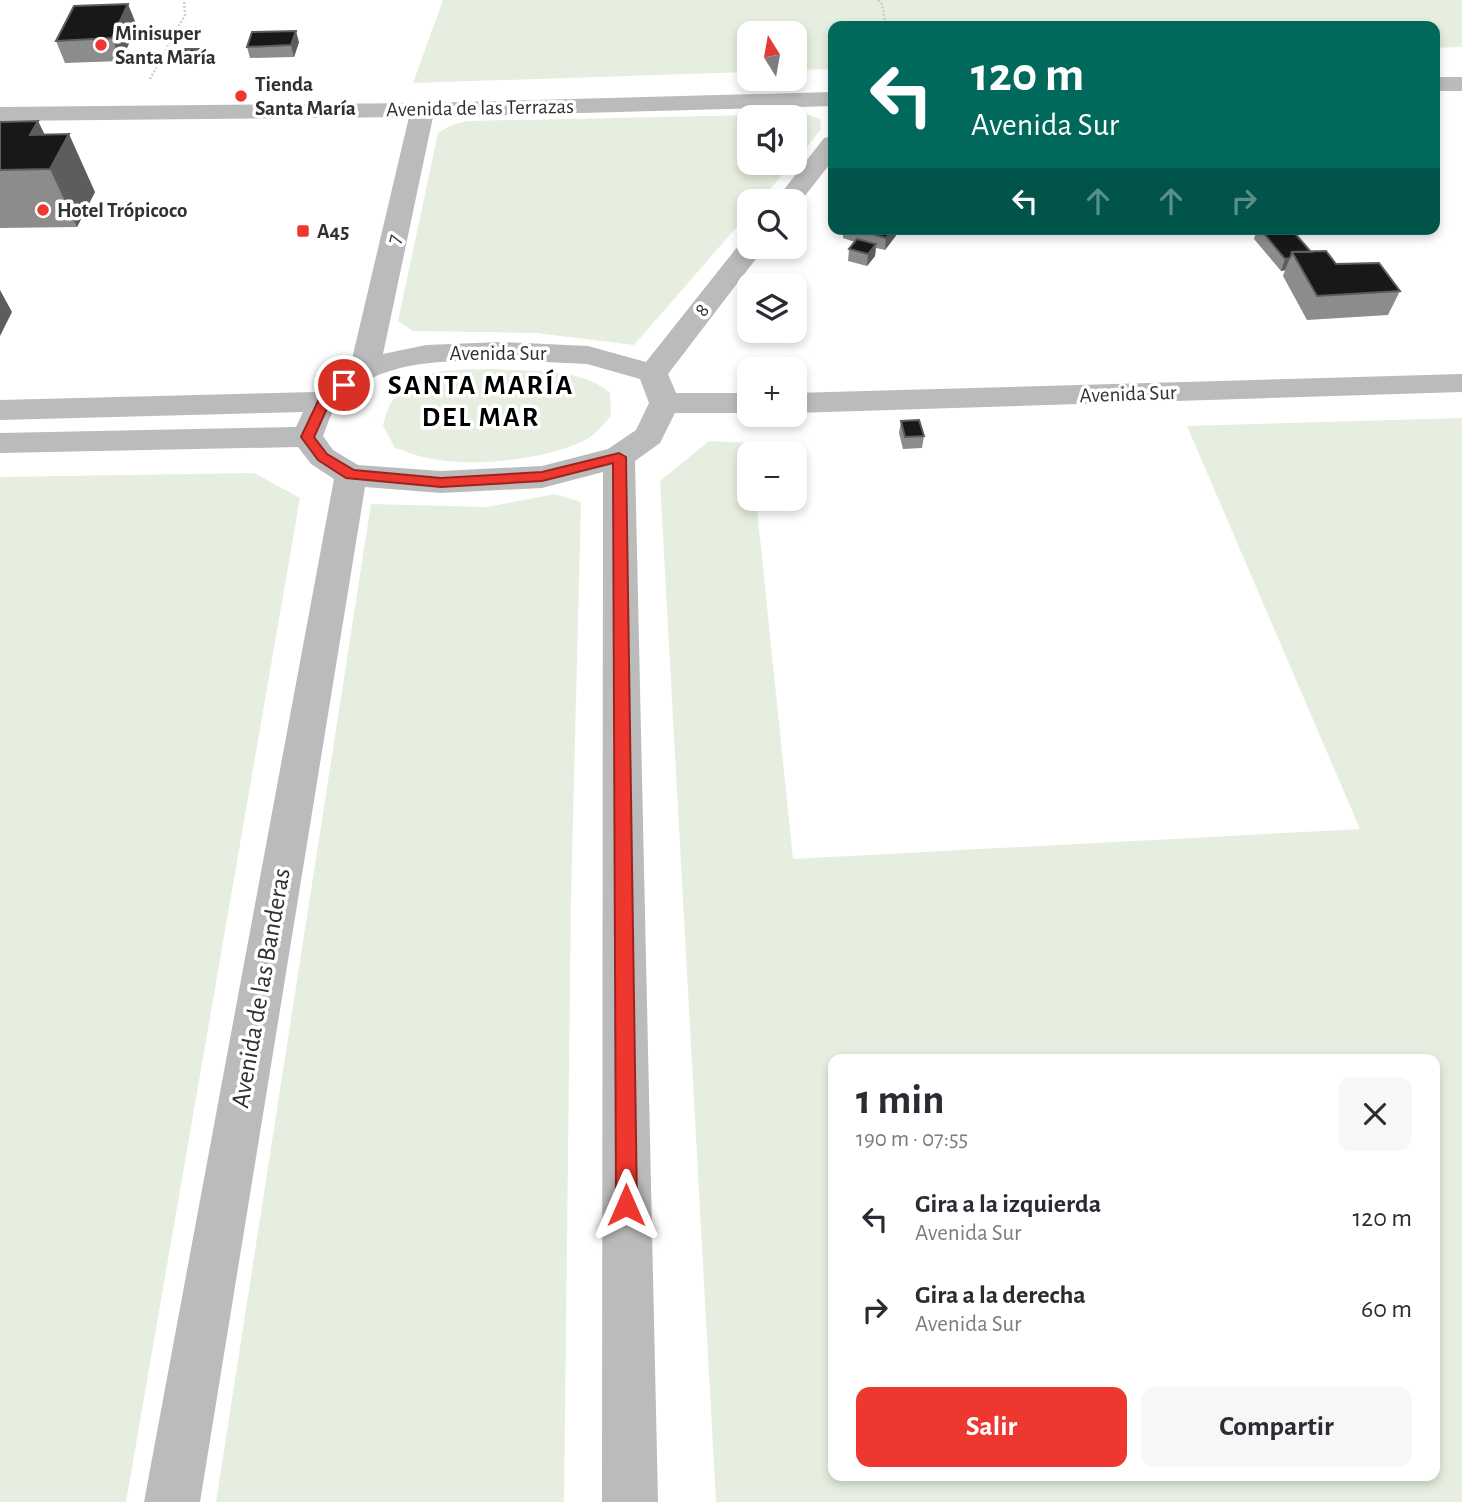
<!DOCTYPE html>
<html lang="es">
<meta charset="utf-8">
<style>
body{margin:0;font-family:"Alegreya Sans",sans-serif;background:#f7f7f7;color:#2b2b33;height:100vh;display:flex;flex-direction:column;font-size:26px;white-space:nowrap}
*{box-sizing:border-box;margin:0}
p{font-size:23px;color:#7c7c81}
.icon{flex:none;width:38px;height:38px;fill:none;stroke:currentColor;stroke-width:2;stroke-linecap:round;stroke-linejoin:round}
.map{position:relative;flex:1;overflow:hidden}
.drawer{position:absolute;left:828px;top:1054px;width:612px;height:427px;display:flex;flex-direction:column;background:#fff;border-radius:14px;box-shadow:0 4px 10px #0003}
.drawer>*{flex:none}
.hud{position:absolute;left:828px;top:21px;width:612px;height:214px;border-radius:14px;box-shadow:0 4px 10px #0003;background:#00695c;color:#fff;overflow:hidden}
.needle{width:46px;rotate:349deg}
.tools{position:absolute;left:737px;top:21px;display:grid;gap:14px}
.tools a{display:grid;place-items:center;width:70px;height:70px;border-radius:14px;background:#fff;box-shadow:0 4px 10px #0003;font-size:35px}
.pin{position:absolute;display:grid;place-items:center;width:60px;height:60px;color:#fff;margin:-30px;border:4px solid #fff;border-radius:50%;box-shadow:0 2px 7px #0007}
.me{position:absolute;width:77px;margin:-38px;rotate:0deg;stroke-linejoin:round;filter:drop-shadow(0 0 5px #0008)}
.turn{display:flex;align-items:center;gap:24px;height:147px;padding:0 28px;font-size:32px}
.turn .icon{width:91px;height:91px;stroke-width:2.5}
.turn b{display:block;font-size:49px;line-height:60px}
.lanes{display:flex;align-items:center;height:66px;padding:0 28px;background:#0003;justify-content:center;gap:35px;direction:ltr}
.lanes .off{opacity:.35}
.round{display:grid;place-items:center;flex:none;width:74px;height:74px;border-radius:14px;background:#f7f7f7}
.head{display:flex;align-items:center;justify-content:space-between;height:119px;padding:0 28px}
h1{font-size:42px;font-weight:700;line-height:52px}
.button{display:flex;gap:14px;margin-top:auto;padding:14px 28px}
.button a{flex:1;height:80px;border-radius:14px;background:#ee372e;color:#fff;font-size:28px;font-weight:700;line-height:80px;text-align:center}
.button a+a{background:#f7f7f7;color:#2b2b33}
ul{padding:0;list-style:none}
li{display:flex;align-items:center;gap:21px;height:91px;padding:0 28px}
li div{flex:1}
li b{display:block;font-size:26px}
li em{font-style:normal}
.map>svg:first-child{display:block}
.green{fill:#e6efdf;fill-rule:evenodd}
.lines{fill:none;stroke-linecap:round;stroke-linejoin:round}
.path{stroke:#cecece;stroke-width:2.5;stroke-dasharray:2 2;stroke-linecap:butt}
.secondary{fill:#bbb;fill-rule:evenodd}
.wall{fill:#8c8c8c}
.shaded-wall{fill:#5d5d5d}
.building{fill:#181818;stroke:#5d5d5d;stroke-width:2}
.route{fill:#ee372e;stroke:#9b241e;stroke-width:2}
.poi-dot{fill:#ee372e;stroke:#fff;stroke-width:2.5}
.labels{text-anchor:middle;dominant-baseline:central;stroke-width:7;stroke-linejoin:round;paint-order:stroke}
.far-poi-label{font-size:21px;font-weight:bold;fill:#313131;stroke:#fff;text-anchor:start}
.far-street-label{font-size:21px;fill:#313131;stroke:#fff}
.street-label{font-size:26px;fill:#313131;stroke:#fff}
.far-district-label{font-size:28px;font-weight:bold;letter-spacing:2px;fill:#000;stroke:#fff}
</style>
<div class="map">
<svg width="1462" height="1502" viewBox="0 0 1462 1502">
<rect width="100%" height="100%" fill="#fff"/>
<path class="green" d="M443,0H1462V47L1435,48V26H833V69L795,70L794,33H749V72L413,83Z
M806,114L820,119L821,130L795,161L794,117H749V163H793L759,201H749V213L634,345L536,333L413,331L398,321L438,133L452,125L467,121Z
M493,369C530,372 581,367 610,393L611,416C605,422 599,431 592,436C554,460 470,468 427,458C416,456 406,451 395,448L383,426C396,366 443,370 493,369Z
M1462,418V1502H716L660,481L709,441L750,443L749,499H756L793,859L1360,829L1187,426ZM833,1059H1435V1475H833Z
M254,473L300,498L126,1502H0V477Z
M555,494L581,502L571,898L564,1502H216L371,504L487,507Z"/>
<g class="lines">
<path class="path" d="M878,0L882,4L886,26
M150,79L185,15L184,0"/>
<path class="secondary" d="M1435,77H1462V91H1435Z
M833,92V106L433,117L383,354L426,345L501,342L588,346L646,362L742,241L749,240V247H765L668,374L676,393H749V413H675L660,443L635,461L658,1502H602L603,472L542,488L441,493L365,487L200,1502H144L334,479L311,464L298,447L0,453V433L296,427L303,412L0,420V400L315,392L351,363L409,117L0,121V107L423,103ZM501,360L587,364L640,379L649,403L636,430L608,449L542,466L441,471L358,465L333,450L323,436C327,427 330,414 336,407C375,357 445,362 501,360Z
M833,136V160L797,206L794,207V201H775L824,138Z
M1462,374V392L794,413V393Z"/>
</g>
<path class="wall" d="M137,26L121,61L65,63L56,41Z
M299,42L294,57L250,58L247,47Z
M199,49L203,61L200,67H178L174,56Z
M38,121L45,135L95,192L77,227L0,228V122Z
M843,229H901L885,250L876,248L875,256L867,266L848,261L849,249L855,242L843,238Z
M1257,229H1291L1311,252L1336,264L1400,291L1388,315L1307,320L1283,276L1285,270L1281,271L1254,239Z
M901,421L924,436L922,448L903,449L899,433Z"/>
<path class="shaded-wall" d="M128,4L137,26L121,61L112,38Z
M296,31L299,42L294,57L291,45Z
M199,49L203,61L200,67L196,55Z
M38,121L56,159L69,134L95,192L77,227L50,169L30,135Z
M893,229H901L885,250L886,238Z
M876,244L875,256L867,266L868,254Z
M1290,258L1285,270L1281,271L1285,259Z
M0,290L12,312L0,336Z"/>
<path class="building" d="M128,4L112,38L56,41L74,6Z
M296,31L291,45L247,47L252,32Z
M177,49H199L196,55L174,56Z
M38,121L30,135L69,134L50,169L0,170V122Z
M855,229H893L886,238Z
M1260,229H1291L1311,252H1292L1290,258L1285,259Z
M857,239L876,244L868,254L849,249Z
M1326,251L1336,264L1379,263L1400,291L1317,296L1292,252Z
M919,420L924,436L905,437L901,421Z"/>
<path class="route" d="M344,381L350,385L329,404L314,437L327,454L354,470L441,478L542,472L619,453L626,457L637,1205L634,1212L626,1215L619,1212L616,1205L613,463L542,481L441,487L346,478L318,460L301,437L319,399Z"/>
<g class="poi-dot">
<circle cx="101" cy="45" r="7"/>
<circle cx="241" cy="96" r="7"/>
<circle cx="43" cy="210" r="7"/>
<rect x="296" y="224" width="14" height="14" rx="3.5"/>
</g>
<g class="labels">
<g class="far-poi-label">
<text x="115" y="33">Minisuper<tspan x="115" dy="24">Santa María</tspan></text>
<text x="255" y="84">Tienda<tspan x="255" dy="24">Santa María</tspan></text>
<text x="57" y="210">Hotel Trópicoco</text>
<text x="317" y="231">A45</text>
</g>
<g class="far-street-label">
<text transform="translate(480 108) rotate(-1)">Avenida de las Terrazas</text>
<text transform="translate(394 239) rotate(-77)">7</text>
<text transform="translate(702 310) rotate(-52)">8</text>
<text x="498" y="353">Avenida Sur</text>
<text transform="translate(1128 394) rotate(-2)">Avenida Sur</text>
</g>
<g class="street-label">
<text transform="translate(261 988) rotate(-80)">Avenida de las Banderas</text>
</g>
<g class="far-district-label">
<text x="481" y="386">SANTA MARÍA<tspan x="481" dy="32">DEL MAR</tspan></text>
</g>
</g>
</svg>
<div class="tools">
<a><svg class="needle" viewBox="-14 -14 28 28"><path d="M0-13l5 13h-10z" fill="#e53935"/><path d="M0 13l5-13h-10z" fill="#7c7c81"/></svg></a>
<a><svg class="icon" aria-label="sound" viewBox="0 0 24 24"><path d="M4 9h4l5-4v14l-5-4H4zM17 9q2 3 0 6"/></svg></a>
<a><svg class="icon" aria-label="search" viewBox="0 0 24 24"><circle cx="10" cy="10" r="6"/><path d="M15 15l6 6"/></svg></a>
<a><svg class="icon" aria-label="layers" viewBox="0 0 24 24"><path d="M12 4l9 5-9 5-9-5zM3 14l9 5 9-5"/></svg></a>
<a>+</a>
<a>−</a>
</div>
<div class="pin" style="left:344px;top:385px;background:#d93025"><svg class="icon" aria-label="arrive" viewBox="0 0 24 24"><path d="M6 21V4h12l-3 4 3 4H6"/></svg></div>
<svg class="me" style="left:626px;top:1205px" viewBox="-20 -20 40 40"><path d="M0-17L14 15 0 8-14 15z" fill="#ee372e" stroke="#fff" stroke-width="4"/></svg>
<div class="hud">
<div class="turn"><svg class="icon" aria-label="left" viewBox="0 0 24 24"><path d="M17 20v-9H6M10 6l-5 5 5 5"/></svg><div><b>120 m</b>Avenida Sur</div></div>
<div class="lanes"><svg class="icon" aria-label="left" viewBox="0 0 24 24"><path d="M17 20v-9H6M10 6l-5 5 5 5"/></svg><svg class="icon off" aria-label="ahead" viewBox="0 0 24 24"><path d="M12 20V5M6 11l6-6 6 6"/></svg><svg class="icon off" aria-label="ahead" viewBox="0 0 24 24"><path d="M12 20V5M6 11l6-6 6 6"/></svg><svg class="icon off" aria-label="right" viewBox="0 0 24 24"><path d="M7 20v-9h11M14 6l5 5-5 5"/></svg></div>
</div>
<section class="drawer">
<div class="head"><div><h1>1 min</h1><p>190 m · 07:55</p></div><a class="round"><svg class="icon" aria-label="close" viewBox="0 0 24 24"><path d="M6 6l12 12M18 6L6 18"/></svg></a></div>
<ul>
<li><svg class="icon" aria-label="left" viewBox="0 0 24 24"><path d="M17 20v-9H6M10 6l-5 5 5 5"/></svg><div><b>Gira a la izquierda</b><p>Avenida Sur</p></div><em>120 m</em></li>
<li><svg class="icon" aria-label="right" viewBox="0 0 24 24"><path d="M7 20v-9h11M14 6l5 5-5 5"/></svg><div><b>Gira a la derecha</b><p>Avenida Sur</p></div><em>60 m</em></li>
</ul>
<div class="button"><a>Salir</a><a>Compartir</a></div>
</section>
</div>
